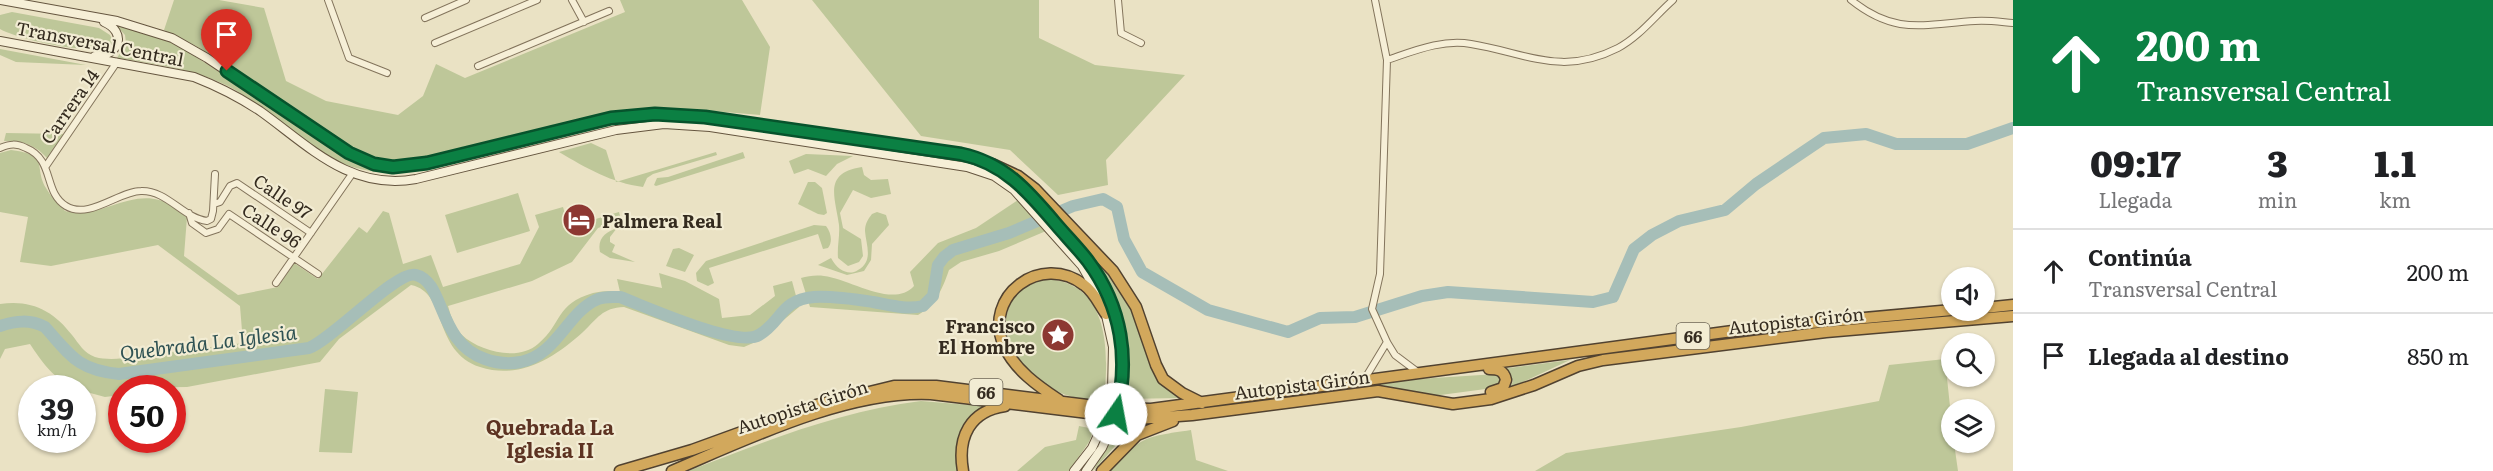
<!DOCTYPE html>
<html lang="es">
<meta charset="utf-8">
<style>
body{margin:0;font-family:Literata,serif;background:#f6f6f6;color:#202124;height:100vh;display:flex;flex-direction:column;font-size:22px;white-space:nowrap}
*{box-sizing:border-box;margin:0}
p{font-size:20px;color:#757577}
.icon{flex:none;width:33px;height:33px;fill:none;stroke:currentColor;stroke-width:2;stroke-linecap:round;stroke-linejoin:round}
.map{position:relative;flex:1;overflow:hidden}
.panel{display:flex;flex-direction:column;background:#fff;width:480px}
.panel>*{flex:none}
.banner{background:#0b8043;color:#fff;overflow:hidden}
.controls{position:absolute;left:1941px;top:267px;display:grid;gap:12px}
.controls a{display:grid;place-items:center;width:54px;height:54px;border-radius:50%;background:#fff;box-shadow:0 2px 4px #0004;font-size:30px}
.speed{position:absolute;left:18px;top:375px;display:flex;gap:12px;font-size:30px;font-weight:700;text-align:center}
.speed>*{display:grid;place-content:center;width:78px;height:78px;border-radius:50%;background:#fff;box-shadow:0 2px 4px #0004;line-height:1}
.speed small{font-size:15px;font-weight:400}
.speed .limit{border:9px solid #d22;background:#fff;color:#111}
.pin{position:absolute;display:grid;place-items:center;width:51px;height:51px;color:#fff;margin:-62px -26px;border-radius:50% 50% 50% 0;rotate:-45deg;box-shadow:0 0 6px #0007}
.pin .icon{rotate:45deg}
.me{position:absolute;width:66px;margin:-33px;rotate:12deg;stroke-linejoin:round;filter:drop-shadow(0 0 4px #0008)}
.turn{display:flex;align-items:center;gap:21px;height:126px;padding:0 24px;font-size:27px}
.turn .icon{width:78px;height:78px;stroke-width:2.5}
.turn b{display:block;font-size:42px;line-height:51px}
.eta{display:flex;justify-content:space-evenly;align-items:center;height:102px;text-align:center}
.eta b{font-size:36px;font-weight:800;line-height:42px}
ul{padding:0;list-style:none}
li{display:flex;align-items:center;gap:18px;height:84px;padding:0 24px;border-top:2px solid #e0e0e0}
li div{flex:1}
li b{display:block;font-size:22px}
li em{font-style:normal}
main{display:flex;flex:1;min-height:0}
.map>svg:first-child{display:block}
.green{fill:#bec799}
.lines{fill:none;stroke-linecap:round;stroke-linejoin:round}
.river{stroke:#a6beb8;stroke-width:12}
.street-casing{stroke:#83745c;stroke-width:8}
.secondary-casing{stroke:#65553f;stroke-width:10}
.highway-casing{stroke:#514230;stroke-width:13}
.street{stroke:#f6efd7;stroke-width:6}
.secondary{stroke:#f6efd7;stroke-width:8}
.highway{stroke:#d2a85c;stroke-width:10}
.secondary-bridge-casing{stroke:#65553f;stroke-width:10;stroke-linecap:butt}
.secondary-bridge{stroke:#f6efd7;stroke-width:8}
.route-casing{stroke:#07532c;stroke-width:15}
.route{stroke:#0b8043;stroke-width:10}
.labels{text-anchor:middle;dominant-baseline:central;stroke-width:4.5;stroke-linejoin:round;paint-order:stroke}
.shield{fill:#f2ecd3;stroke:#6d6555;stroke-width:1.5}
.shield-label{font-size:16px;font-weight:bold;fill:#342b1f}
.street-label{font-size:18px;fill:#342b1f;stroke:#f2ecd3}
.poi-label{font-size:18px;font-weight:bold;fill:#342b1f;stroke:#f2ecd3;text-anchor:start}
.water-label{font-size:20px;font-style:italic;fill:#2f5253;stroke:#f2ecd3}
.neighbourhood-label{font-size:20px;font-weight:bold;fill:#5d3322;stroke:#f2ecd3}
</style>
<main>
<div class="map">
<svg width="2013" height="471" viewBox="0 0 2013 471">
<rect width="100%" height="100%" fill="#eae2c4"/>
<path class="green" d="M174,0H219L264,8L286,81L326,101L398,115L423,96L436,64L465,78L625,12L620,0H742L770,47L760,115L689,109H646L612,113L426,159L401,164L381,163L362,155L196,46L164,30Z
M812,0H1039V38L1095,65L1185,75L1106,160L1108,185L1058,195L1010,150L921,136Z
M12,12L99,28L110,35L114,43C101,59 17,39 0,29V15Z
M115,24L166,40L185,50L295,121L338,152L377,172C363,170 349,167 337,161C300,141 266,106 228,86C194,69 155,64 117,58L126,43L125,35Z
M0,49L86,65L16,62L0,55Z
M6,133L65,134L48,159C36,145 22,140 4,141Z
M591,143L606,150L616,182L716,152L717,155L653,174L647,178L643,187C612,183 586,168 559,152Z
M11,150C51,155 33,166 46,188C51,197 59,204 65,211C96,220 128,191 159,200C168,202 179,212 187,217L184,256L238,295L278,287L294,263L318,279L359,227L367,233L383,211L389,213L403,264L431,255L443,287L520,264L539,227L535,215L563,207L569,227L619,212L620,216L616,222L598,228L572,262L532,281L448,306C451,316 454,327 462,335C479,351 518,362 538,344C563,323 555,304 593,293C602,291 612,290 620,292L617,279L662,288L659,273L685,281L719,299L722,318L750,315L775,296L773,286L792,281L799,307L760,340L744,347L729,345L624,307C602,308 598,318 583,332C554,358 520,380 480,367C432,351 448,292 411,285L339,339L320,362L187,387L122,388L121,395L105,397L83,391L82,388C60,388 41,361 30,344L5,349L0,359V304C31,299 54,311 72,335C79,344 84,353 95,357C113,362 137,356 155,354C185,350 214,347 243,343L240,306L158,245L51,266L20,262L28,217L0,212V153Z
M743,152L745,158L656,186L654,185L657,178L668,177Z
M806,154L853,156L837,164L826,176L808,169L794,174L789,161Z
M862,167L864,175L871,180L888,179L891,194L871,198L853,190L840,213L843,228L861,239L863,256L859,262L848,266L838,258C837,247 840,236 839,225C835,196 823,173 862,167Z
M808,182H815L822,188L827,213L824,215L818,214L798,204Z
M518,193L530,231L457,253L445,215Z
M1018,200L1046,231L999,251L961,262L949,270C942,290 936,304 918,315L810,307L801,278C808,276 816,275 824,276C850,279 893,309 914,286L910,272L938,243L976,228Z
M877,212L886,215L889,225L872,244L871,260L864,271L847,275L818,265L831,258C834,263 836,266 840,269C846,273 852,274 858,270C874,261 866,245 865,231C865,224 868,219 872,214Z
M814,225L826,226C831,232 833,242 828,248L823,249L818,234L709,268L714,283L708,286L697,281L696,273L706,261Z
M1062,226L1120,287L1130,304L1154,372L1181,398L1124,399C1134,359 1124,313 1104,277C1093,258 1076,242 1062,226Z
M617,228L610,237V242L615,245L612,252L635,262L610,258L600,252C597,238 606,232 617,228Z
M679,248L694,255L685,272L666,266L673,249Z
M1046,279C1105,282 1109,342 1105,388H1100L1097,401C1085,399 1072,398 1061,393C1030,377 993,342 1010,305C1018,289 1029,283 1046,279Z
M1945,359L1951,416L1952,442L1954,443L1958,471H1535L1566,453L1741,427L1879,401L1889,365Z
M1570,360L1510,388L1513,381L1509,374L1502,369Z
M1497,374L1501,378V384L1493,388L1433,396L1372,388L1328,392L1402,380Z
M325,389L358,392L352,453L319,452Z
M921,401L982,406C964,424 952,445 959,471H688C764,442 839,411 921,401Z
M1118,424L1142,425L1116,445L1093,471Z
M1079,426L1094,429L1089,442L1069,471H1017L1045,447L1076,440Z
M1191,430L1196,460L1228,471H1109C1142,436 1144,437 1191,430Z"/>
<g class="lines">
<path class="river" d="M0,326C16,321 30,319 45,327C71,356 78,370 119,374L309,348C334,338 398,269 416,275C445,282 437,342 485,359C496,363 510,364 521,362C558,354 567,312 598,299C605,296 613,297 620,297C647,307 737,348 759,335C782,322 780,300 814,297C834,296 853,299 873,302C890,305 906,310 923,306L933,296L938,265L944,257L953,250L1009,233L1073,206L1103,199L1117,207L1124,239L1142,272L1208,310L1288,332L1320,318L1355,317L1422,296L1448,292L1593,302L1613,297L1634,249L1652,235L1679,221L1725,210L1756,184L1824,138L1866,134L1896,144H1967L2013,128"/>
<defs>
<path id="street" d="M328,0L349,58L387,73
M572,0L584,22
M1118,0L1121,33L1141,43
M1375,0L1387,60L1380,274L1372,309L1387,342L1395,355L1419,373
M1851,0C1896,36 1924,24 1975,21C1988,20 2001,22 2013,23
M425,18L466,0
M435,43L537,0
M1387,60C1414,51 1442,39 1471,44C1527,53 1561,77 1618,48C1639,37 1655,16 1673,0
M478,66L609,11
M0,148C10,144 16,143 26,148C55,160 43,192 66,206C89,220 119,191 141,191C167,190 183,218 207,221L211,219L213,211L215,174
M46,166L117,62
M214,204L220,202L230,186L237,183L311,233
M189,213L192,223L206,233L218,229L229,214L318,274
M276,283L352,174
M1364,380L1387,342"/>
<path id="secondary" d="M1,0L117,21L172,38L207,58L349,153C375,168 399,169 427,163L611,118L655,114L705,117L961,154L997,166
M0,41L194,77C217,86 239,97 260,111C309,146 350,191 416,179L616,130L664,124L710,127L967,167L994,176L1014,190L1082,266L1100,298
M95,56C120,56 127,32 104,22
M1017,181C1032,194 1044,210 1057,225C1100,275 1133,322 1121,391
M1105,311L1113,347L1112,390
M1074,471L1092,448L1103,424
M1086,471L1102,448L1112,426"/>
<path id="highway" d="M992,164L1018,176L1035,189L1113,271L1136,307L1156,365L1163,379L1182,393L1202,403
M1984,308L2013,305
M1489,369C1498,369 1504,370 1506,380L1503,388L1491,392
M1059,400C1038,386 1015,370 1004,346C982,296 1041,252 1084,285C1094,292 1099,304 1106,314
M620,471L692,450L816,405L894,386H936L1111,408L1151,409L1755,328L1952,310
M672,471C747,439 848,390 931,394L1137,419L1192,415L1378,391L1453,404L1491,399L1534,385L1578,366L1603,360L1826,332L2013,316
M963,471C957,437 970,411 1005,406
M1102,471L1137,435L1173,421"/>
</defs>
<use href="#street" class="street-casing"/>
<use href="#secondary" class="secondary-casing"/>
<use href="#highway" class="highway-casing"/>
<use href="#street" class="street"/>
<use href="#secondary" class="secondary"/>
<use href="#highway" class="highway"/>
<defs>
<path id="secondary-bridge" d="M1103,424L1112,390
M1112,426L1121,391"/>
</defs>
<use href="#secondary-bridge" class="secondary-bridge-casing"/>
<use href="#secondary-bridge" class="secondary-bridge"/>
</g>
<g class="lines">
<defs>
<path id="route" d="M227,71L349,153L374,164L393,167L427,163L611,118L655,114L705,117L961,154C1004,163 1028,191 1055,223C1066,236 1078,248 1088,261C1122,307 1130,360 1116,414"/>
</defs>
<use href="#route" class="route-casing"/>
<use href="#route" class="route"/>
</g>
<defs>
<symbol id="hotel-disc" viewBox="-11 -11 22 22"><circle r="9.5" fill="#8d3832" stroke="#f2ecd3"/><path d="M-6-4.5h1.5V1H6V5H4.5V3h-9V5H-6ZM-4 0a1.8 1.8 0 1 1 3.6 0ZM.5 0V-2.5h3Q6-2.5 6 0Z" fill="#fff"/></symbol>
<symbol id="sight-disc" viewBox="-11 -11 22 22"><circle r="9.5" fill="#8d3832" stroke="#f2ecd3"/><path d="M0-6L1.8-2.2L6-1.7L2.9 1.2L3.7 5.4L0 3.3L-3.7 5.4L-2.9 1.2L-6-1.7L-1.8-2.2Z" fill="#fff"/></symbol>
</defs>
<g fill-rule="evenodd">
<use href="#hotel-disc" x="560" y="201" width="38" height="38"/>
<use href="#sight-disc" x="1039" y="316" width="38" height="38"/>
</g>
<g class="labels">
<g class="shield">
<rect x="1676.5" y="323" width="33" height="26" rx="4.5"/>
<rect x="969.5" y="379" width="33" height="26" rx="4.5"/>
</g>
<g class="shield-label">
<text x="1693" y="336">66</text>
<text x="986" y="392">66</text>
</g>
<g class="street-label">
<text transform="translate(100 43) rotate(11)">Transversal Central</text>
<text transform="translate(69 106) rotate(-55)">Carrera 14</text>
<text transform="translate(283 196) rotate(34)">Calle 97</text>
<text transform="translate(272 225) rotate(33)">Calle 96</text>
<text transform="translate(1796 320) rotate(-6)">Autopista Girón</text>
<text transform="translate(1302 384) rotate(-7)">Autopista Girón</text>
<text transform="translate(802 406) rotate(-18)">Autopista Girón</text>
</g>
<g class="poi-label">
<text x="602" y="220">Palmera Real</text>
<text x="1035" y="325" text-anchor="end">Francisco<tspan x="1035" dy="21">El Hombre</tspan></text>
</g>
<g class="water-label">
<text transform="translate(208 341) rotate(-7)">Quebrada La Iglesia</text>
</g>
<g class="neighbourhood-label">
<text x="550" y="426">Quebrada La<tspan x="550" dy="23">Iglesia II</tspan></text>
</g>
</g>
</svg>
<div class="controls">
<a><svg class="icon" aria-label="sound" viewBox="0 0 24 24"><path d="M4 9h4l5-4v14l-5-4H4zM17 9q2 3 0 6"/></svg></a>
<a><svg class="icon" aria-label="search" viewBox="0 0 24 24"><circle cx="10" cy="10" r="6"/><path d="M15 15l6 6"/></svg></a>
<a><svg class="icon" aria-label="layers" viewBox="0 0 24 24"><path d="M12 4l9 5-9 5-9-5zM3 14l9 5 9-5"/></svg></a>
</div>
<div class="speed"><div>39<small>km/h</small></div><div class="limit">50</div></div>
<div class="pin" style="left:227px;top:71px;background:#d93025"><svg class="icon" aria-label="arrive" viewBox="0 0 24 24"><path d="M6 21V4h12l-3 4 3 4H6"/></svg></div>
<svg class="me" style="left:1116px;top:414px" viewBox="-20 -20 40 40"><circle r="19" fill="#fff"/><path d="M0-13L10 11 0 6-10 11z" fill="#0b8043"/></svg>
</div>
<section class="panel">
<div class="banner">
<div class="turn"><svg class="icon" aria-label="ahead" viewBox="0 0 24 24"><path d="M12 20V5M6 11l6-6 6 6"/></svg><div><b>200 m</b>Transversal Central</div></div>
</div>
<div class="eta">
<div><b>09:17</b><p>Llegada</p></div>
<div><b>3</b><p>min</p></div>
<div><b>1.1</b><p>km</p></div>
</div>
<ul>
<li><svg class="icon" aria-label="ahead" viewBox="0 0 24 24"><path d="M12 20V5M6 11l6-6 6 6"/></svg><div><b>Continúa</b><p>Transversal Central</p></div><em>200 m</em></li>
<li><svg class="icon" aria-label="arrive" viewBox="0 0 24 24"><path d="M6 21V4h12l-3 4 3 4H6"/></svg><div><b>Llegada al destino</b></div><em>850 m</em></li>
</ul>
</section>
</main>
